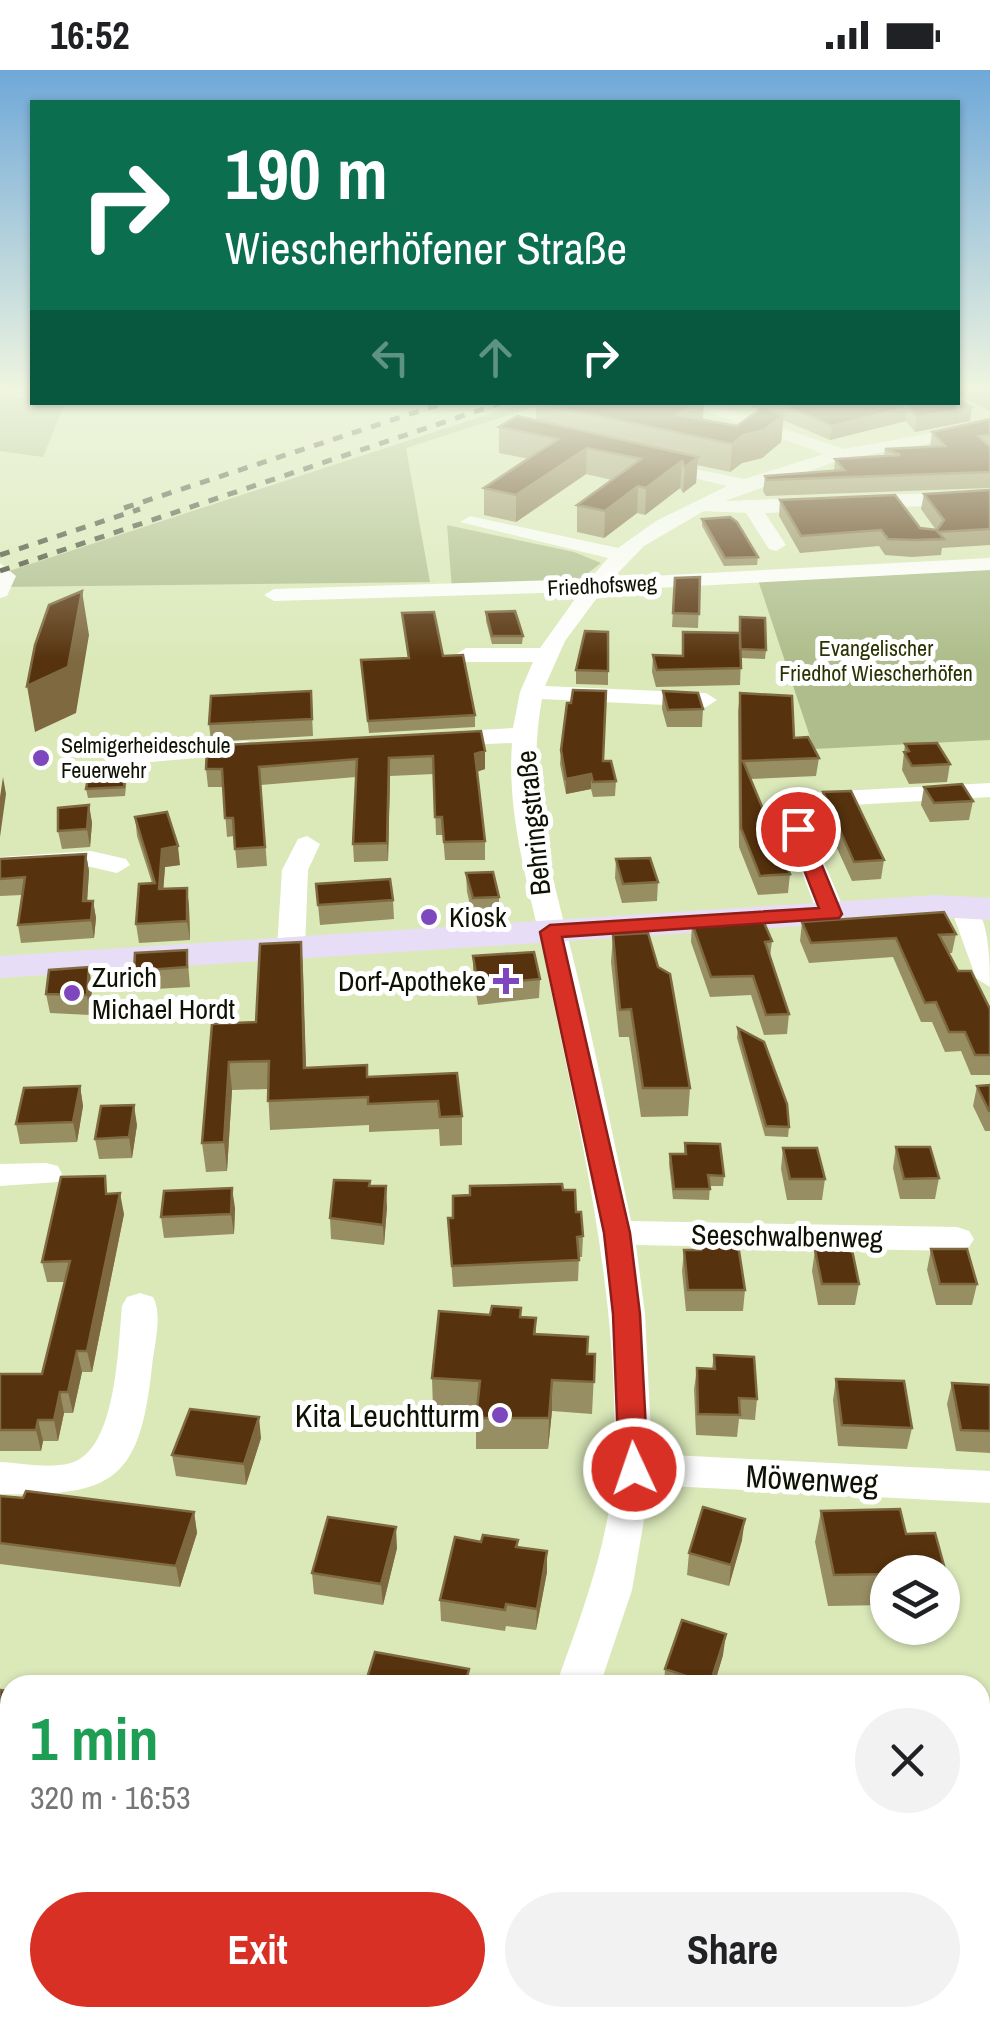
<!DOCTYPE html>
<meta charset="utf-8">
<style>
body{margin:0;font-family:"Archivo Narrow",sans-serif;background:#f2f2f2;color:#202124;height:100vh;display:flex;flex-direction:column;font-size:38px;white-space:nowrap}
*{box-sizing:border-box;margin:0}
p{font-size:32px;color:#757577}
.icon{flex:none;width:55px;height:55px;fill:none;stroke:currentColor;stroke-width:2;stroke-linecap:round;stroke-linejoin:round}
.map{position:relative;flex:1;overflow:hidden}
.details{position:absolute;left:0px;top:1605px;width:990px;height:352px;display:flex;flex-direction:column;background:#fff;border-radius:30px 30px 0 0;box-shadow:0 2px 8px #0004}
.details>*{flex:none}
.guide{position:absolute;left:30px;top:30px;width:930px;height:305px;border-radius:0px;box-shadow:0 2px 8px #0004;background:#0b6e4f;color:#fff;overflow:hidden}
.fabs{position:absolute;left:870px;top:1485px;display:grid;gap:20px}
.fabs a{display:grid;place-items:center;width:90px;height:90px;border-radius:50%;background:#fff;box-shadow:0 2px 8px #0004;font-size:50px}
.pin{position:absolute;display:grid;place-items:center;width:85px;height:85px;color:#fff;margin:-42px;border:5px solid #fff;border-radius:50%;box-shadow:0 2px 10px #0007}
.me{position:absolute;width:110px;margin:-55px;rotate:357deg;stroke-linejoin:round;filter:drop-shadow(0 0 8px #0008)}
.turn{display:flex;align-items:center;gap:35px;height:210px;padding:0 30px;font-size:45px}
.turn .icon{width:130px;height:130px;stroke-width:2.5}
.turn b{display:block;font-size:70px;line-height:85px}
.lanes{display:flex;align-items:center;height:95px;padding:0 30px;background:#0003;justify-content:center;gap:50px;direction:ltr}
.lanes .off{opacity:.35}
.round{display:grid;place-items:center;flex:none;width:105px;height:105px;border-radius:52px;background:#f2f2f2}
.headline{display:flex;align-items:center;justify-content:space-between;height:170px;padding:0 30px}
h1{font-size:60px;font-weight:700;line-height:75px;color:#1e9e55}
.button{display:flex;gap:20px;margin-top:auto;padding:20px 30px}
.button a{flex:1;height:115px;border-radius:60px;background:#d93025;color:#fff;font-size:40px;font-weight:700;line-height:115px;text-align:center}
.button a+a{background:#f2f2f2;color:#202124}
.status{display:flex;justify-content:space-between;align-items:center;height:70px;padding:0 50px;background:#fff;direction:ltr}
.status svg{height:28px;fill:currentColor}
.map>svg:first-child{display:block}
.green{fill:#aebd8b}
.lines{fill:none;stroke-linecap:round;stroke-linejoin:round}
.street{fill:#fff;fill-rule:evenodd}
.secondary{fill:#e7ddf6;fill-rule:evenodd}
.rail{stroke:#363c27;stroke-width:5;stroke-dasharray:10 10;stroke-linecap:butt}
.wall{fill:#988e64}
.shaded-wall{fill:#7e6941}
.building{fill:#56320e;stroke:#7e6941;stroke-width:2.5}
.route{fill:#d93025;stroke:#8d1f18;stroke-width:2.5}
.poi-dot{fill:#7e47be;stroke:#fff;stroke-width:4}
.labels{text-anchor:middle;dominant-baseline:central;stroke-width:10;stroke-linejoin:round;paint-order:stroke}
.far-street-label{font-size:22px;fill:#0e1203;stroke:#fff}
.far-park-label{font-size:22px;fill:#293301;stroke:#fff}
.far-poi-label{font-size:22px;fill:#0e1203;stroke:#fff;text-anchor:start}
.street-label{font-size:28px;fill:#0e1203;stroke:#fff}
.poi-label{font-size:28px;fill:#0e1203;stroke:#fff;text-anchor:start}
.near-poi-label{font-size:32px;fill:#0e1203;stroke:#fff;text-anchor:end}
.near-street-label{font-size:32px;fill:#0e1203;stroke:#fff}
</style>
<div class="status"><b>16:52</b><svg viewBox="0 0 49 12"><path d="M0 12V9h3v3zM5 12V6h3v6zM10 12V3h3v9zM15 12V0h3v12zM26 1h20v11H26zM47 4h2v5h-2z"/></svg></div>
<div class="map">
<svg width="990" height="1956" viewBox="0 0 990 1956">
<rect width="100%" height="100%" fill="#dbe9b9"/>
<path class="green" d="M0,317H10L5,326L65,333L43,387L0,381Z
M523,333H547L406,378L430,512L0,517V504Z
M447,455L574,482L601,493L575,513L452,519Z
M990,498V670L814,679L758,510Z
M35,1948H269L287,1956H31Z"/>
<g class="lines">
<path class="street" d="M681,332H707L844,379L990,352V362L840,390L725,431L990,421V433L765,443L786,475L776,481L769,479L746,443L704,441L644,476L613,508L990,488V500L602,521L565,571L545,616L706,623L717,630L706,637L542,629C525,717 551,800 572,884C594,972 612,1062 631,1151L957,1157L969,1161L974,1169L969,1177L957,1181L636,1175L645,1244L652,1384L990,1401V1433L650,1415L632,1520L600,1615H556C581,1546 610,1471 614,1396C620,1231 582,1071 549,911C534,832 506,754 512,673L442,676L430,669L442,662L513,658L520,622L533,592H466L455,585L466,578H540L580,522L274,531L264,525L274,519L590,509L608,488L460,452L470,446L618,478L656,451L727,416L651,398V390L744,409L824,384Z
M0,493L16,506L7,526L0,528Z
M246,671L254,673V683L116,695L104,688L116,681Z
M990,713V727L801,738L846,844L832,852L818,844L774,731L786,724Z
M307,766L320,774L308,800L305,878L291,886L277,878L282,800L298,769Z
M91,781L126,789L130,795L117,803L91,797L0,803V787Z
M964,828C990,836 990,892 990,917L976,908L950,836Z
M46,1093L58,1096L62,1104L58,1112L0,1116V1094Z
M140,1223L153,1227C163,1245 154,1276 152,1296C140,1414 110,1426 0,1424V1392C22,1393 49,1399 71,1393C117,1380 118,1275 122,1236L127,1227Z
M990,1848V1911L980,1916V1852Z
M383,1948H453L456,1956H386Z
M922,1948H974L971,1956H919Z"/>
<path class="secondary" d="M937,825L990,828V850L937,847L0,908V886Z"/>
<path class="rail" d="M124,438L447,332
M0,485L140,439
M0,501L504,332"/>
</g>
<path class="wall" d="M958,317H990V341L958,326Z
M536,332H704L703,350L737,356L759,340L743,332H958L972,337L970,351L915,362L906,351L830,370L783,350L781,372L762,388L742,393L730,402L697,395L696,413L683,423L680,418L645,445L637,443L604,468L577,462V435L612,410L586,404L516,452L484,445V418L529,389L499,383V357L536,350Z
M990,349V418L766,426L763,421L765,406L834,401L835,389L884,386L885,379L930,377L932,362Z
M990,420V475L942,478L941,485L912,487L885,485L879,476L800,483L779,446L780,430L920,458L936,460L921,439L924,424Z
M702,449L758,487L757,495L724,496L702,456Z
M700,507L698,558L672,557L675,508Z
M486,542L523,566L522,574H492L486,551Z
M402,543L443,586L475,645V657L369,663L361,590L408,588Z
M740,547L766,580L765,589L741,588L740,615L656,617L652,602L653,585L682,586L683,562L739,563Z
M608,562V615L576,614V600Z
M311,621L313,666L211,672L209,654Z
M663,621L703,639L702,657H667L662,639Z
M740,623L819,688L816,706L751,709L790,804L788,823L758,825L739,777L738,641Z
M481,661L485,699L477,702L485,771V790H445L443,765H436L434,704L390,706L388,791L354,792L353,774L356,707L261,715L267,796L237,798L234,766L227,767L223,717H208L206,699Z
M905,674L950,694L947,712L909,714L902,700Z
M561,680L603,691L616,711L615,726L593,727L591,719L566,724L560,694Z
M127,706L125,726L88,728L86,719Z
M924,717L973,731L969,750L930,752L921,735Z
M823,722L884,790L881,809L852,811L820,741Z
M89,735L92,753L90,777L62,779L58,761Z
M135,747L180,795L165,797L163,819L187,818L189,837L190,870L139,873L136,854L152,813L137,766Z
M86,784L89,801L87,831H93L96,848L94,868L21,873L18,855L22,825L0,826V789Z
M616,789L658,812L657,831L622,833L615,808Z
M466,803L499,827V846L473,847L467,822Z
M316,814L393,830L394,849L320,855Z
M708,847L772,871L770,887L789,944L787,964L764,965L751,925L710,927L691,872L692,853L708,852Z
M802,852L956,864L952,883H948L958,901L990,939V1005H971L961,981L945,982L932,952H921L893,887L809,893L800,871Z
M613,865L690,1018L688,1046L641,1047L629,967H619L611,892Z
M301,872L306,998L368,1007L457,1003L462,1046V1075L440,1076L439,1059L369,1062V1055L270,1060L268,1019L232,1020L227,1101L206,1102L202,1073L212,954L256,952Z
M187,880L190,917L137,920L134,901Z
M473,886L540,909L539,928L478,935L473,905Z
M92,917L90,945L50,943L46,924Z
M738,958L789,1057L788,1067L765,1066L737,968Z
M990,1015V1061H985L973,1036L977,1016Z
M80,1016L83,1036L77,1072L20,1074L16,1054Z
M137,1055L132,1088L99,1089L95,1069Z
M685,1073L724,1106L723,1116H710L709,1130L673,1129L669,1094L670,1084H684Z
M896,1077L939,1108L935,1129H900L893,1098Z
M783,1078L825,1109L822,1130H787L781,1099Z
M370,1116L387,1137L384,1175L331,1169L330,1148Z
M563,1120L576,1142L583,1166L582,1187H579L578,1211L453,1217L448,1148Z
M108,1124L124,1144L92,1302H82L73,1343H64L58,1371H43L41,1381H0V1304H42L65,1212H47L42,1192Z
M235,1138L234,1164L164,1168L161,1147Z
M700,1168L745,1220L743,1241H686L682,1201L684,1180H699Z
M931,1179L977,1214L972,1235H936L927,1200Z
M815,1180L859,1214L855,1235H818L812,1201Z
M521,1247L536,1248V1264L587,1284H595L592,1344L552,1341L548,1379H476V1342L433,1339L432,1308Z
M714,1285L757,1329L755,1350L739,1349L737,1367L696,1365L694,1319L697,1298L712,1299Z
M836,1309L912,1358L907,1379L838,1376L833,1330Z
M952,1313L990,1315V1383L956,1381L947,1334Z
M261,1368L246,1415L176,1406L172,1385Z
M0,1426L194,1442L197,1463L180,1517L0,1494Z
M821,1441L906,1464L946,1503L942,1516V1502H888V1535L828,1536L815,1472Z
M518,1470V1477L547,1502L536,1560L506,1556L505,1561L441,1551L440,1530L481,1472Z
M742,1470L729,1516L687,1505L689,1483Z
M397,1478L383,1535L314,1524L312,1503Z
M723,1585L714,1615H664L665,1599Z
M469,1599L467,1615H368L367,1608Z
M0,1620L10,1621V1701L0,1699Z
M980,1640H990V1731H980Z
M675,1948H763L761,1956H674Z"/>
<path class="shaded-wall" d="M696,332H704L702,353L677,345Z
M908,337L906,351L830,370L832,356Z
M972,337L970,351L915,362L917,347Z
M784,345L781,372L762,388L742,393L730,402L732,374L744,365Z
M587,378L586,404L516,452V425Z
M698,387L696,413L683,423L685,397Z
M682,391L680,418L645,445L646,418Z
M638,416L637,443L604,468L605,441Z
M82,521L89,565L76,643L35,662L27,616Z
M485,681V699L475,702V684Z
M389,688L390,706L388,791L387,773Z
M591,704V719L566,724V709Z
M3,707L6,724L0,767V727Z
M89,735L92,753L90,777L87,759Z
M178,776L180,795L165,797L162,838L159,819L162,779Z
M86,784L89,801L86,849L83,831Z
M187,818L189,837L190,870L187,851Z
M93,831L96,848L94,868L91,850Z
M301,872L303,900L307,1026L304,998Z
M89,897L92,917L90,945L87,925Z
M229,992L232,1020L227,1101L224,1072Z
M80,1016L83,1036L77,1072L73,1052Z
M134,1035L137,1055L132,1088L129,1067Z
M386,1116L387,1137L384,1175L383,1155Z
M232,1118L235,1138L234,1164L231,1144Z
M120,1123L124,1144L92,1302L87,1281Z
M77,1281L82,1302L73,1343L68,1322Z
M552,1310V1341L548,1379L549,1348Z
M60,1322L64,1343L58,1371L54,1350Z
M259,1347L261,1368L246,1415L244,1394Z
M38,1350L43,1371L41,1381L36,1360Z
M194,1442L197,1463L180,1517L176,1496Z
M745,1449L742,1470L729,1516L731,1495Z
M396,1457L397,1478L383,1535L381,1514Z
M547,1481V1502L536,1560L537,1539Z
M726,1564L723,1585L714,1615H710Z"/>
<path class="building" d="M971,317H990V325Z
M958,329L972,337L917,347L908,337L832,356L778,332H958Z
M696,332L677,345L737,356L762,338L784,345L764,360L744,365L732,374L536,333Z
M517,346L698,387L685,397L682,391L646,418L638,416L605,441L577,435L641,389L587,378L516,425L484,418L558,369L499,357Z
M990,349V365L979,366L990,377V402L767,410L765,406L844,400L835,389L900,385L885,379L945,376L932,362Z
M990,420V459L938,462L944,469L915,470L888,469L881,460L801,466L780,430L895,425L920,458L937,460L944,450L924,424Z
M730,447L737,452L758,487L725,488L702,449Z
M700,507L699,544L673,543L675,508Z
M82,521L68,597L27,616L35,575L49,535Z
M515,541L523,566H492L486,542Z
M434,542L443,586L463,585L475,645L368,651L361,590L409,588L402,543Z
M740,547L765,548L766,580L740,579Z
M585,561L608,562V601L576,600Z
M683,562L740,563L741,598L657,600L653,585L683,586Z
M573,620L606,621L603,691H611L616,711L593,712L591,704L566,709L561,680L567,633H571Z
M311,621L312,649L209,654L211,626Z
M663,621L698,623L703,639L668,640Z
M740,623L792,626L794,668L808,667L819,688L743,691L790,804L760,806L741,758Z
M481,661L485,681L475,684L485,771L444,772L442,747H435L433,686L389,688L387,773L353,774L357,689L259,697L265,777L235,779L233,748H225L222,699H206L207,676Z
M937,673L950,694L912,696L904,682L909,681L905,674Z
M125,697L124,717L86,719L90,698Z
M962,714L973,731L934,733L924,717Z
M851,721L884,790L854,792L823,722Z
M89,735L87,759L58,761V738Z
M167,742L178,776L162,779L159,819L187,818V851L136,854L139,814L155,813L135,747Z
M86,784L83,831H93L91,850L18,855L25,807L0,809V789Z
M650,788L658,812L623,814L616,789Z
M493,802L499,827L473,828L466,803Z
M390,809L393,830L318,835L316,814Z
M944,842L956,864L939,865L958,901H971L990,939V985H975L965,962H949L936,932L925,933L896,868L811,873L802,852Z
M708,847L762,848L772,871L765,872L789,944L766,945L753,906L711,907L692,853L710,852Z
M648,863L658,897L670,904L690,1018H643L631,939L620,940L613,865Z
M301,872L304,998L367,995V1007L457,1003L462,1046L440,1047L438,1031L368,1034V1027L268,1031L269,991L229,992L224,1072L202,1073L212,954L256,952L260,874Z
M187,880V897L134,901L135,883Z
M534,882L540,909L478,915L473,886Z
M89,897L87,925L46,924L49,900Z
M738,958L764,972L787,1034L789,1057L766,1056Z
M990,1015V1041H989L977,1016Z
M80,1016L73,1052L16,1054L24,1018Z
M134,1035L129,1067L95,1069L101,1036Z
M685,1073L720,1074L724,1106L708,1105L710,1119H674L670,1084H686Z
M896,1077H930L939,1108L904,1109Z
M783,1078H817L825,1109H790Z
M105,1106L106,1124L120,1123L87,1281H77L68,1322H60L54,1350H38L36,1360H0V1304H42L70,1191L42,1192L61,1107Z
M334,1110L370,1111L369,1116H386L383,1155L330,1148Z
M562,1114L563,1120H575L576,1142H581L583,1166L577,1167L579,1190L452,1196L448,1148H453V1126L470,1125V1116Z
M232,1118L231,1144L161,1147L164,1121Z
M700,1168H737L745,1220H688L684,1180H701Z
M931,1179H967L977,1214H940Z
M815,1180H852L859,1214H822Z
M492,1236L521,1238L520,1247L536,1248L534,1264L588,1267L587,1284H595L594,1312L552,1310L549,1348H476L480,1311L432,1308L439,1241L490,1245Z
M714,1285L754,1287L757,1329L739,1328L740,1345L698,1344L697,1298L715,1299Z
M836,1309L904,1311L912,1358L842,1355Z
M952,1313L990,1315V1361L961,1360Z
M190,1339L259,1347L244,1394L172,1385Z
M26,1421L194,1442L176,1496L0,1473V1426L23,1428Z
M703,1437L745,1449L731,1495L689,1483Z
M900,1439L906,1464L935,1463L946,1503L888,1502V1504L834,1505L821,1441Z
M328,1447L396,1457L381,1514L312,1503Z
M483,1465L518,1470L516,1477L547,1481L537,1539L506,1534L505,1540L440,1530L455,1467L481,1472Z
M682,1550L726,1564L710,1614L665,1599Z
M375,1582L469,1599L465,1615H403L367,1608Z
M0,1620L10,1621V1681L0,1679Z
M980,1640H990V1710H980Z
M692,1948H762L760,1956H716Z"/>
<linearGradient id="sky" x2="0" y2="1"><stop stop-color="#6fa8d8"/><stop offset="0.54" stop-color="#eff5e0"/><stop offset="1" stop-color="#eff5e0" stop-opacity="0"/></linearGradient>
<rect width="990" height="591" fill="url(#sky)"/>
<path class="route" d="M798,753L807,759L842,844L839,848L562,867L630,1163L640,1244L648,1399L644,1408H623L619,1399L613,1244L604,1163L540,862L550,855L819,838L788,759Z"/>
<g class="poi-dot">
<circle cx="41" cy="688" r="10"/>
<circle cx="429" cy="847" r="10"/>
<path d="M501 896h10v10h10v10h-10v10h-10v-10h-10v-10h10z"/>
<circle cx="72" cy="923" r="10"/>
<circle cx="500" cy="1345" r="10"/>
</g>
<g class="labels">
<g class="far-street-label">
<text transform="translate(602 515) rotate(-3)">Friedhofsweg</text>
</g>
<g class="far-park-label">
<text x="876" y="578">Evangelischer<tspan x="876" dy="25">Friedhof Wiescherhöfen</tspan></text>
</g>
<g class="far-poi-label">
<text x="61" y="675">Selmigerheideschule<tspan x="61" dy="25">Feuerwehr</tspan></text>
</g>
<g class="street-label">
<text transform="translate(533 753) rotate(-96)">Behringstraße</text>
<text transform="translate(787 1166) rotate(1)">Seeschwalbenweg</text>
</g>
<g class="poi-label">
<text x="449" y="847">Kiosk</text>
<text x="92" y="907">Zurich<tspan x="92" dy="32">Michael Hordt</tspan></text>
<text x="486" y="911" text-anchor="end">Dorf-Apotheke</text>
</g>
<g class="near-poi-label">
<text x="480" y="1345">Kita Leuchtturm</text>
</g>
<g class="near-street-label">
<text transform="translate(812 1409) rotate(3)">Möwenweg</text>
</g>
</g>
</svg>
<div class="fabs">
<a><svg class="icon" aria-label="layers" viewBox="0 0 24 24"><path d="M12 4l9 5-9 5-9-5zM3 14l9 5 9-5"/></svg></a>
</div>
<div class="pin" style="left:798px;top:759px;background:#d93025"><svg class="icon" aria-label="arrive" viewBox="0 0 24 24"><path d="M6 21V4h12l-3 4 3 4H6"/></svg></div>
<svg class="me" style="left:634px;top:1399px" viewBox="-20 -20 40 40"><circle r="17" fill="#d93025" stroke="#fff" stroke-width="3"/><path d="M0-11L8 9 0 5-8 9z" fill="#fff"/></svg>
<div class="guide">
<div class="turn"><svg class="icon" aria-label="right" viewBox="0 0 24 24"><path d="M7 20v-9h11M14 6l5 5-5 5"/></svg><div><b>190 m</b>Wiescherhöfener Straße</div></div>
<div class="lanes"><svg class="icon off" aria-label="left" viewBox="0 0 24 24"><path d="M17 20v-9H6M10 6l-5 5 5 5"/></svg><svg class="icon off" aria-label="ahead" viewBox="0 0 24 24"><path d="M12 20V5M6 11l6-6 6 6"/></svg><svg class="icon" aria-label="right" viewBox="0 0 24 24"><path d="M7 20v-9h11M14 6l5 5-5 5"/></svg></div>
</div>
<section class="details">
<div class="headline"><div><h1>1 min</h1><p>320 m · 16:53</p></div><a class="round"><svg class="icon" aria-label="close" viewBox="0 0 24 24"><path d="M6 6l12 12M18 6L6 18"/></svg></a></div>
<div class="button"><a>Exit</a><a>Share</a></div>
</section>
</div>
